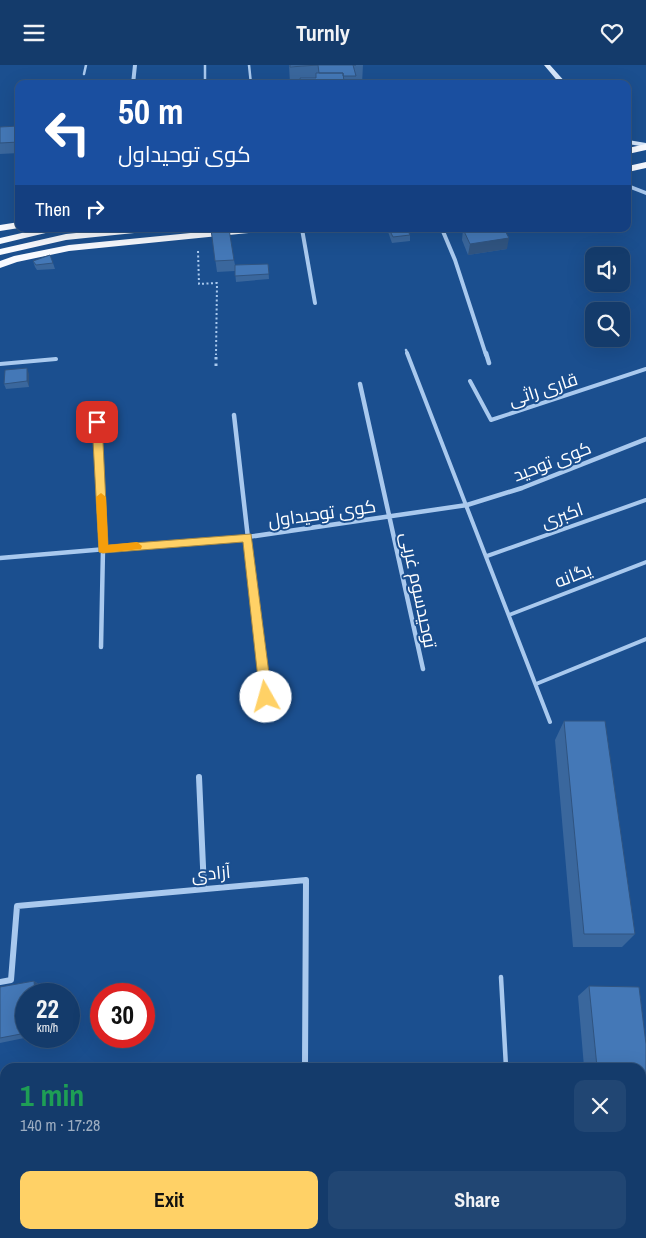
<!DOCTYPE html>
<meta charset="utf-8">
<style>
body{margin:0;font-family:"Archivo Narrow",Cairo,sans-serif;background:#214673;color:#f1f3f6;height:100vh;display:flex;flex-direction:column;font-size:19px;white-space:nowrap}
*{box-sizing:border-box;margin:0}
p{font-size:16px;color:#9dadc1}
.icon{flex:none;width:28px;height:28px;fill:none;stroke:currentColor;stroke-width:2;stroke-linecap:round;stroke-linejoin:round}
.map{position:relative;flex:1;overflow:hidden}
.side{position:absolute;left:0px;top:998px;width:646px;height:176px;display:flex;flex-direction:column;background:#143b6b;border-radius:15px 15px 0 0;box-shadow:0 5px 20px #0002,0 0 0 1px #33557e}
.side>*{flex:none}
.guide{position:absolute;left:15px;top:15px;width:616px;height:152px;border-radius:10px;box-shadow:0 5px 20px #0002,0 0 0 1px #33557e;background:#1a4fa0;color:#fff;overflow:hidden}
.buttons{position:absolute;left:585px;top:182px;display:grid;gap:10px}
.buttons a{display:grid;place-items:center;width:45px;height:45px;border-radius:10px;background:#143b6b;box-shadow:0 5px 20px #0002,0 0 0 1px #33557e;font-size:25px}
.speed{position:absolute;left:15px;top:918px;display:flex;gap:10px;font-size:25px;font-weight:700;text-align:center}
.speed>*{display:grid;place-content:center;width:65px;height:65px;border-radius:50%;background:#143b6b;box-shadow:0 5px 20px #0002,0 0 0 1px #33557e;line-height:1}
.speed small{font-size:12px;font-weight:400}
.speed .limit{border:8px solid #d22;background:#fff;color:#111}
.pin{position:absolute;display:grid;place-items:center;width:42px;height:42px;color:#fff;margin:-21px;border-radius:10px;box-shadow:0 2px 8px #0006}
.me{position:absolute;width:55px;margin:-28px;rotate:353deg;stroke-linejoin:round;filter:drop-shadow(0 0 4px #0008)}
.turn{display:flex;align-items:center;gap:18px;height:105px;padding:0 20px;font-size:22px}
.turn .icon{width:65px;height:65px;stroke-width:2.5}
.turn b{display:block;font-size:35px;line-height:42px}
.then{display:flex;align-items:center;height:48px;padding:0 20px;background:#0003;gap:10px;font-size:19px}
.round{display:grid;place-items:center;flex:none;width:52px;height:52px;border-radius:10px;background:#214673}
.headline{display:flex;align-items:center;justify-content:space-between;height:85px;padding:0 20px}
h1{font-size:30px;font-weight:700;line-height:38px;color:#1e9e55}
.button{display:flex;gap:10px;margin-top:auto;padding:10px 20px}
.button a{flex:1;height:58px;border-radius:10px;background:#ffd166;color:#111;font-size:20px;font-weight:700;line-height:58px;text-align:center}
.button a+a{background:#214673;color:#f1f3f6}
header{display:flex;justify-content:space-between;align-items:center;height:65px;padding:0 20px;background:#143b6b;font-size:22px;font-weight:700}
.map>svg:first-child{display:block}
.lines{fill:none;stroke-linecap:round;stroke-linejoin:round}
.path-far1{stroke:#a9c9ee;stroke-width:2;stroke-dasharray:2 2.5;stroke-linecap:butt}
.path{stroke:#a9c9ee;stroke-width:3;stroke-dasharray:2.5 4;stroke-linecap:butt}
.service-far2{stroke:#a9c9ee;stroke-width:2.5}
.service-far1{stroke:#a9c9ee;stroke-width:4}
.service{stroke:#a9c9ee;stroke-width:4.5}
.minor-far2{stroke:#a9c9ee;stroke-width:4}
.minor-far1{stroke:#a9c9ee;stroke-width:4.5}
.minor{stroke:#a9c9ee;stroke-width:6}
.tertiary{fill:#a9c9ee;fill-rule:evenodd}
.secondary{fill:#d6e6fa;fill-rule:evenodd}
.trunk{fill:#f8faff;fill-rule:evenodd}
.wall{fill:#3a679d}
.shaded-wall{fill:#305480}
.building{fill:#4478b7;stroke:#305480}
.route{fill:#ffd166;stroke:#a68842}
.slow{fill:#f59e0b}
.labels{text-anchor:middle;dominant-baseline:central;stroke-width:4;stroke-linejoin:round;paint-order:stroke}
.street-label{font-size:18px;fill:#fff;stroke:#1b4f8f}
</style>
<header><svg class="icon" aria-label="menu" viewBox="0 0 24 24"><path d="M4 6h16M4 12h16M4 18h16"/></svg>Turnly<svg class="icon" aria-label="heart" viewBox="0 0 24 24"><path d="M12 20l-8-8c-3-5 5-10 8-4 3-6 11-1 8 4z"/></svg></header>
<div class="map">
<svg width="646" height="1173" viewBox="0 0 646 1173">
<rect width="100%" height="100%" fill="#1b4f8f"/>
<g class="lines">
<path class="path-far1" d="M198,186L199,219L217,218L216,290"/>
<path class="path" d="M216,301V288"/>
<path class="service-far2" d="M205,0V19
M249,0L251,19
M84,9L86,0
M406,285L408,290"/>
<path class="service-far1" d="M407,288L550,657
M0,299L56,294
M470,316L491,355L646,304
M487,491L646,435
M509,550L646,497
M536,619L646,574"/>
<path class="service" d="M501,912L506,1002
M0,1054H5
M216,1169V1173
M534,1169L536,1173"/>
<path class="minor-far2" d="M133,19L135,0
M302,164L315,238
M442,164L455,195L486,290"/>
<path class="minor-far1" d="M486,288L489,298
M360,319L423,604
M234,350L266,632
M97,357L103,484L101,582
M0,493L248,472L467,440L522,423L646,374"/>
<path class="minor" d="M199,712L204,824
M0,917L11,915L17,841L306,815L305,1002"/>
<path class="tertiary" d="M628,119L646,126V130L628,123Z"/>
<path class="secondary" d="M544,0H550L567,19H560Z
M628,75L646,78V82L628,79Z"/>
<path class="trunk" d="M646,79V85L628,89V83Z
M646,97V103L628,107V101Z
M19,157V163L0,166V160Z
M39,164H56L54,166L0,179V173Z
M117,164H149L144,167L66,175L0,190V184L66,169Z
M231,164H264L259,167L69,186L17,197L0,203V196L14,191L69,180Z"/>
</g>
<path class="wall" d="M289,0H363L362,19H290Z
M19,61V88L0,89V62Z
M211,164L234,195L235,200L268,199L269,214L236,217L235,206L217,207Z
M387,164H407L410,170V176L392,178Z
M463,164L507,184L468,190L462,175Z
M33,196L53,198L55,204L37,205L35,202Z
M29,309V322L6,324L4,319Z
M564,656L635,869L622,882H573L555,675Z
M34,916L40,920V929H26V971H34L0,978V922Z
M589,921L639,922L646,979V1173H599V1169H641V1002H584L578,931Z"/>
<path class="shaded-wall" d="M632,130L630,136H628V131Z
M509,173L507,184L468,190L470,179Z
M27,303L29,309V322L27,316Z
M34,916L40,920V929H35Z"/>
<path class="building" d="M290,0H356H353L356,11H343V8H319L318,0L290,2Z
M316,8H343L344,17H359V19H301L300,13H316Z
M19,61V77L0,78V62Z
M211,164H229L234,195L215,196Z
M389,164H407L410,170L393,172Z
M463,164H504L509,173L470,179Z
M50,190L53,198L36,200L33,196Z
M268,199L269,209L235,211V200Z
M27,303V316L4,319L5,305Z
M564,656H605L635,869H584Z
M34,916L35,929H26V968L0,973V922Z
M589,921L639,922L646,979V1173H613V1169H641V1002H597Z"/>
<path class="route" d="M97,354L102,357L108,480L251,469L272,632L270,635H262L260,632L243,477L103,488L99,487L92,357Z"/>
<path class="slow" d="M101,428L106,432L108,480L137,477L142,481L141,484L103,488L99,487L96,432Z"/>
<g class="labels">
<g class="street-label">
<text transform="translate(543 324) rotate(-18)">قاری راثی</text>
<text transform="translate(552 396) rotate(-21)">کوی توحید</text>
<text transform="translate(322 448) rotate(-8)">کوی توحیداول</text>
<text transform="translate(562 450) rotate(-19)">اکبری</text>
<text transform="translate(573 510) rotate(-21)">یگانه</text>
<text transform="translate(419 525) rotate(78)">توحیدسوم غربی</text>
<text transform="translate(211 808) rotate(-5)">آزادی</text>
</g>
</g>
</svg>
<div class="buttons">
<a><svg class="icon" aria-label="sound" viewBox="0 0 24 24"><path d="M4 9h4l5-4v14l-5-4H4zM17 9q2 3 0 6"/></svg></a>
<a><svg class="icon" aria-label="search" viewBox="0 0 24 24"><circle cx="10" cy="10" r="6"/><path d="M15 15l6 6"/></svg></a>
</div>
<div class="speed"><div>22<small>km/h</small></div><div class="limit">30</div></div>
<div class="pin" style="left:97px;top:357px;background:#d93025"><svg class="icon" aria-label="arrive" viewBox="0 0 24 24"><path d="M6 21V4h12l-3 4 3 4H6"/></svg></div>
<svg class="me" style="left:266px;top:632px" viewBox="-20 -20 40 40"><circle r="19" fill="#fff"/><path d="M0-13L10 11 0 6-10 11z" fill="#ffd166"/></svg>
<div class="guide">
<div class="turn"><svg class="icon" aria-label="left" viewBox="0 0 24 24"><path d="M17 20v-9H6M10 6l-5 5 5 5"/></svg><div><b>50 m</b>کوی توحیداول</div></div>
<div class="then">Then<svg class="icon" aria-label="right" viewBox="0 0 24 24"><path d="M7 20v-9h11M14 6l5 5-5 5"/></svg></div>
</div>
<section class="side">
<div class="headline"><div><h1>1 min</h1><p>140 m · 17:28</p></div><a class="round"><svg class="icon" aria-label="close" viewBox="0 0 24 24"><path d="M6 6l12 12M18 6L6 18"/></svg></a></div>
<div class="button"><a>Exit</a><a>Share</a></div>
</section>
</div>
